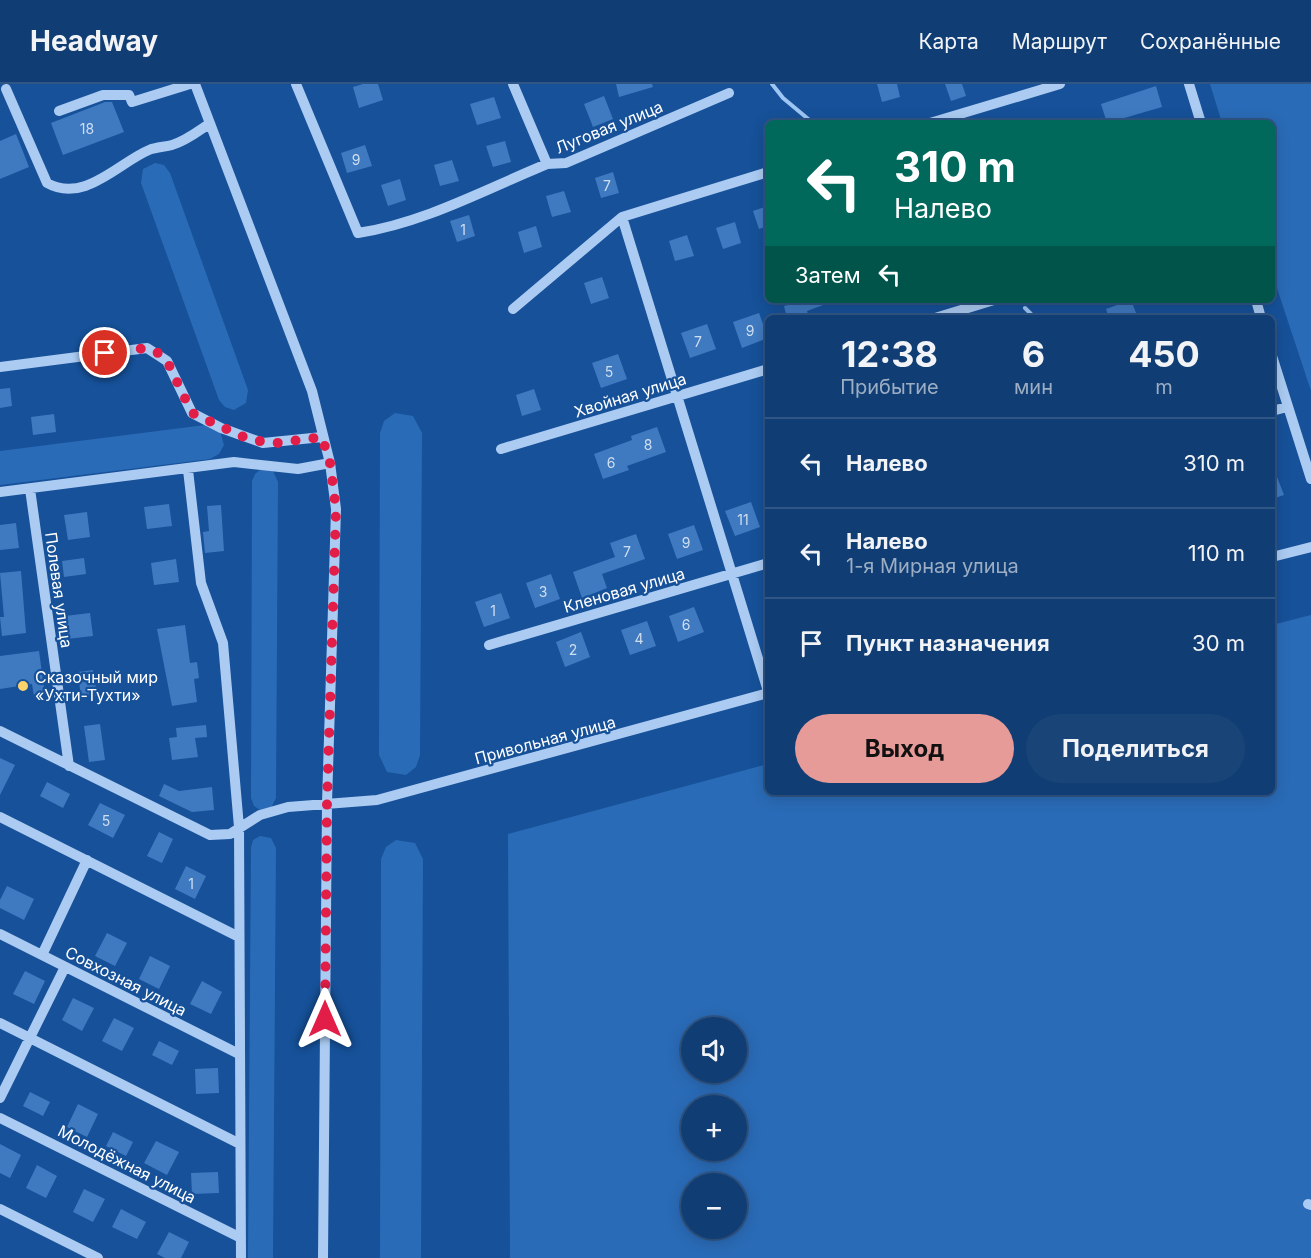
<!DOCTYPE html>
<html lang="ru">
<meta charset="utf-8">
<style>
body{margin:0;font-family:Inter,sans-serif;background:#194478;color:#f1f3f6;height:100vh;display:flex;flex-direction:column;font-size:22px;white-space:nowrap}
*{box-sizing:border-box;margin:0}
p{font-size:20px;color:#9caec4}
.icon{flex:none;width:33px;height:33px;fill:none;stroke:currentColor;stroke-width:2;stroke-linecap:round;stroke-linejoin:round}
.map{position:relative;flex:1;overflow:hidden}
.side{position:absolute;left:765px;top:231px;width:510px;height:480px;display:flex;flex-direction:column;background:#103d73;border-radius:9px;box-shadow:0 3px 15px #0003,0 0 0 2px #305685}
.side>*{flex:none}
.guide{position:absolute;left:765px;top:36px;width:510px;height:183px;border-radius:9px;box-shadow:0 3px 15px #0003,0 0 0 2px #305685;background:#00695c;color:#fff;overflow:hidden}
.tools{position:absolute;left:681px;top:933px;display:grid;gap:12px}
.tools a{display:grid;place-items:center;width:66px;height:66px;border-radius:50%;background:#103d73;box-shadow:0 3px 15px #0003,0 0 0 2px #305685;font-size:30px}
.pin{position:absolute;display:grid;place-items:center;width:51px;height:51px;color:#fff;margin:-26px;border:3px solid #fff;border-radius:50%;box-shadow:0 2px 6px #0007}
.me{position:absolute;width:66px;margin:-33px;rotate:0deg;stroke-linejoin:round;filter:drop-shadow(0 0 4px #0008)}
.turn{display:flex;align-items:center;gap:21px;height:126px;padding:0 30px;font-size:27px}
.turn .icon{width:78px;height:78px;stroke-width:2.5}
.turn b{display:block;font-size:42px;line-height:51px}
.then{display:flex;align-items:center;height:57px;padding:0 30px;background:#0003;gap:12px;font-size:22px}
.eta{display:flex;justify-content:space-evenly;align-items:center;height:102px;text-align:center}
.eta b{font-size:36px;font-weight:700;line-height:42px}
.action{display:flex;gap:12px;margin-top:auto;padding:12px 30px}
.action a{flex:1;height:69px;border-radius:36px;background:#e69b98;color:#111;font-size:24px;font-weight:700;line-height:69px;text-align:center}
.action a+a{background:#194478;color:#f1f3f6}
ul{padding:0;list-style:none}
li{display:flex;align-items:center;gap:18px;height:90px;padding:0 30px;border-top:2px solid #305685}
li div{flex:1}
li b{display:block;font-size:22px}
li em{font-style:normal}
header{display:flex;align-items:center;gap:36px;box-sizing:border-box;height:84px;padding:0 30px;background:#103d73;border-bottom:2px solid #305685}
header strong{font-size:28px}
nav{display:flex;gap:33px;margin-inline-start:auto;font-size:21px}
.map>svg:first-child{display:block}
.green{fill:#2a6bb7;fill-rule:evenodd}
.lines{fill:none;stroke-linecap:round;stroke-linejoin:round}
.stream{stroke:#9dc6f4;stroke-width:4}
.building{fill:#3f7ac1}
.minor{stroke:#abcbf2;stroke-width:10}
.route{stroke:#e11d48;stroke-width:10;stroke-dasharray:0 18}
.poi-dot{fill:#ffd36c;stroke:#165199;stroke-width:2}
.labels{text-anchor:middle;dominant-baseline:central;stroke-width:4.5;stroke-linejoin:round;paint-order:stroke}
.number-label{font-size:14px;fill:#cfdef0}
.street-label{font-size:16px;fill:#fff;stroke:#165199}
.poi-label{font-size:16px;fill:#fff;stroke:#165199;text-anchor:start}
</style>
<header>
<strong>Headway</strong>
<nav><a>Карта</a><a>Маршрут</a><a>Сохранённые</a></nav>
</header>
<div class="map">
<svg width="1311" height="1174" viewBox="0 0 1311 1174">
<rect width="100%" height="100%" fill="#165199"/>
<path class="green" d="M1210,0H1311V307L1272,189V39H1222Z
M155,79L164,81L170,89L248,306L246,319L234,326L225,323L219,316L141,99L143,85Z
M395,329L413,332L422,349L420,671L416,683L406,691L387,688L379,671L380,349L384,337Z
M205,341L220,347L224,361L219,370L210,375L0,401V367Z
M261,385L273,387L278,398L276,714L271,724L260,726L254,722L251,714L252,397L255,390Z
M1311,531V1174H510L508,750L768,680V708H1272V541ZM692,944H736V988H692ZM692,1022H736V1066H692ZM692,1100H736V1144H692Z
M260,752L271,754L276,764L273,1174H248L251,764L253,756Z
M396,756L415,759L423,775L421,1174H380L381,775L386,763Z"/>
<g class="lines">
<path class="stream" d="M772,0L783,14L813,39
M1025,224L1035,234"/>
</g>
<path class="building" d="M363,0H378L383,16L359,24L353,3Z
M616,0H652L653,3L619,13Z
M877,0H897L900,13L882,18Z
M945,0H962L966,12L951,17Z
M1156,2L1162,23L1107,39L1101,20Z
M604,12L613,35L593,43L584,20Z
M494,13L501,34L477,41L470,20Z
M105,18H112L124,48L63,71L51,39Z
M16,50L29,83L0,95V57Z
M505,57L511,78L493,83L486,62Z
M365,61L372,82L347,89L341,69Z
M452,76L459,97L440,102L434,81Z
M613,88L619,109L601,114L595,94Z
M400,95L406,116L388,122L381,101Z
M564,107L571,128L552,133L546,112Z
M768,122V142L759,145L753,127Z
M469,131L475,152L457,158L450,137Z
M735,138L741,159L723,165L716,144Z
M536,142L542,163L524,169L518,148Z
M687,151L694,172L675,177L669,157Z
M602,193L609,214L591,220L584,199Z
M809,216L834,217L807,227L809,234H787L784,222Z
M1131,216L1138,234H1109L1106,225Z
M759,229L768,254L742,264L733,238Z
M707,240L716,265L690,274L681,249Z
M618,270L627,295L601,304L592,279Z
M10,304L12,322L0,324V305Z
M534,305L541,326L522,332L516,311Z
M54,330L56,348L33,351L31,333Z
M657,343L666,368L627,382L629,386L603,395L594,370L632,356L631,352Z
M1272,380L1284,411L1272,415Z
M751,418L760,443L735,452L725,427Z
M169,420L172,442L147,445L144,423Z
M221,421L224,467L205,469L203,448L209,447L207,422Z
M87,428L90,453L68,456L64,431Z
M16,439L19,464L0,466V441Z
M694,441L703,466L677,475L668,450Z
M636,450L645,475L602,490L607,504L582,514L573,488L615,473L610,459Z
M84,474L86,490L64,493L62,477Z
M176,475L179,498L154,501L151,479Z
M21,487L26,549L2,552L0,533H4L0,489Z
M551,490L560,515L535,524L526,499Z
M501,509L510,534L484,543L475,518Z
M694,523L704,548L678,558L669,532Z
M90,529L93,552L67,555L65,532Z
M647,537L656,562L630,571L621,546Z
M185,541L190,579L197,578L199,594L194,595L197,618L172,622L157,545Z
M581,548L590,573L565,583L556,558Z
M39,567L45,611L34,612L32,600L0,605V572Z
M93,586L97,612L81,614L78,588Z
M100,640L105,676L89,678L84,642Z
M206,641L207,653L195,654L198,673L172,676L169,654L177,653L176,644Z
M0,674L15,681L0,711Z
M47,698L70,710L63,724L40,712Z
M164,700L179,707L212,703L214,726L192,728L159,712Z
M100,719L125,731L113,754L88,741Z
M159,748L173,755L162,779L147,772Z
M186,782L206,792L195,815L175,805Z
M7,802L34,815L24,836L0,824V816Z
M107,849L127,859L115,882L95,872Z
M150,872L170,882L159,905L139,895Z
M25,887L45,897L34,920L13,910Z
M202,897L222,908L211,930L190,920Z
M73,914L94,924L82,947L62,936Z
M114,934L134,944L122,967L102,957Z
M159,957L179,967L172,981L152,971Z
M218,984L219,1009L196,1010L195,985Z
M30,1008L50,1018L43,1032L23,1022Z
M78,1020L98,1030L87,1053L67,1043Z
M113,1048L133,1058L126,1072L106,1062Z
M156,1057L179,1068L167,1091L144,1079Z
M0,1060L21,1071L10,1094L0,1089Z
M37,1081L57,1092L46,1114L26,1104Z
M218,1088L219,1109L192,1110L191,1089Z
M84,1105L105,1115L93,1138L73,1128Z
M121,1125L146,1138L137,1155L112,1143Z
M169,1148L189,1158L181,1174H165L157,1170Z"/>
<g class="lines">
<path class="minor" d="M195,0L312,307L330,379L336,425L327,719L323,1174
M296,0L358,149C424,139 486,105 547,80
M513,0L547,80L566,79L729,9
M1189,0L1201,39
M6,5L47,99C84,120 118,79 149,66C156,63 165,63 172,61C186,57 197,48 209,40
M59,27L103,11H129L132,18L190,0
M930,39L1060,0
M622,133L768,607
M1256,216L1261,234
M513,225L622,133L768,88
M935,234L994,216
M1272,272L1311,395
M0,283L147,264L167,277L192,329L221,344L263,359L322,353
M1272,327L1287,323
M501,365L768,285
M188,386L201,499L223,559L239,743L241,1174
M30,405L69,682
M0,408L234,378L298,385L330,379
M1272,473L1311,463
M489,561L768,479
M0,647L210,751L230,750L260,731L288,723L377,716L768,609
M0,733L239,853
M0,850L239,970
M42,871L87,776
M0,939L240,1060
M0,1014L65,883
M0,1034L241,1154
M1308,1120L1311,1121
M0,1125L98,1174"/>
</g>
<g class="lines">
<path class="route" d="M105,269L147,264L158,269L167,277L192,329L250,356L277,359L322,353L330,379L336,425L327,719L325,935"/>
</g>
<circle class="poi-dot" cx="23" cy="602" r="6"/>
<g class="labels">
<g class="number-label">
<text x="87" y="44">18</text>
<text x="356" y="75">9</text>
<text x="607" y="101">7</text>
<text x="463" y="145">1</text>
<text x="750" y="246">9</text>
<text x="698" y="257">7</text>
<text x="609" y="287">5</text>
<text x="648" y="360">8</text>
<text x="611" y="378">6</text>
<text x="743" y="435">11</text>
<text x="686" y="458">9</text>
<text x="627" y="467">7</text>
<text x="543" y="507">3</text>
<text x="493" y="526">1</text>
<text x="686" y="540">6</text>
<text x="639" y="554">4</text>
<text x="573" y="565">2</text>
<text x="106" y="736">5</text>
<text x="191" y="799">1</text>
</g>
<g class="street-label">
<text transform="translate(609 43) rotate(-22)">Луговая улица</text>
<text transform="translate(630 311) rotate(-17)">Хвойная улица</text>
<text transform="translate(59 506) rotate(82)">Полевая улица</text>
<text transform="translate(624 506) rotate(-16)">Кленовая улица</text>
<text transform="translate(545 656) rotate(-15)">Привольная улица</text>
<text transform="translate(126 897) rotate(27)">Совхозная улица</text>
<text transform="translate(127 1080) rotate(27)">Молодёжная улица</text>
</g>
<g class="poi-label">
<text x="35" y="593">Сказочный мир<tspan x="35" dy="18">«Ухти-Тухти»</tspan></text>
</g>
</g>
</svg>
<div class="tools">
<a><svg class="icon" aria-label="sound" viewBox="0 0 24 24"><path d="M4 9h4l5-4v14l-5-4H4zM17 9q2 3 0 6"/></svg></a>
<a>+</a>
<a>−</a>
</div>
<div class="pin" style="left:105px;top:269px;background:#d93025"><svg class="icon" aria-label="arrive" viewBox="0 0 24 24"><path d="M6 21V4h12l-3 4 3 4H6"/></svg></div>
<svg class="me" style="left:325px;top:935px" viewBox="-20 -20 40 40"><path d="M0-17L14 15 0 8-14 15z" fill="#e11d48" stroke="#fff" stroke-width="4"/></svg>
<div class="guide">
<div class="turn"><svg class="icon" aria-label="left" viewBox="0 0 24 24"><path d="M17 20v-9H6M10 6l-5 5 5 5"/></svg><div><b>310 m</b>Налево</div></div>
<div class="then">Затем<svg class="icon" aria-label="left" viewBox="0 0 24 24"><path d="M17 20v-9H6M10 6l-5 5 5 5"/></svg></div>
</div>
<section class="side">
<div class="eta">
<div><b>12:38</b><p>Прибытие</p></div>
<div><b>6</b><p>мин</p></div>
<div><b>450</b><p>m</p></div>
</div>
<ul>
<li><svg class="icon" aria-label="left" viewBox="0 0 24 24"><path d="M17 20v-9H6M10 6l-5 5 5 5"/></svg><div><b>Налево</b></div><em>310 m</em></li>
<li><svg class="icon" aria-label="left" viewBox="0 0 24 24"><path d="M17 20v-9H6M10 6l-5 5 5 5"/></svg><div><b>Налево</b><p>1-я Мирная улица</p></div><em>110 m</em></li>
<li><svg class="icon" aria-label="arrive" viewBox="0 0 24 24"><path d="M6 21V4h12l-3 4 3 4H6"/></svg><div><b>Пункт назначения</b></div><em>30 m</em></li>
</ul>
<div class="action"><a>Выход</a><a>Поделиться</a></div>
</section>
</div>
